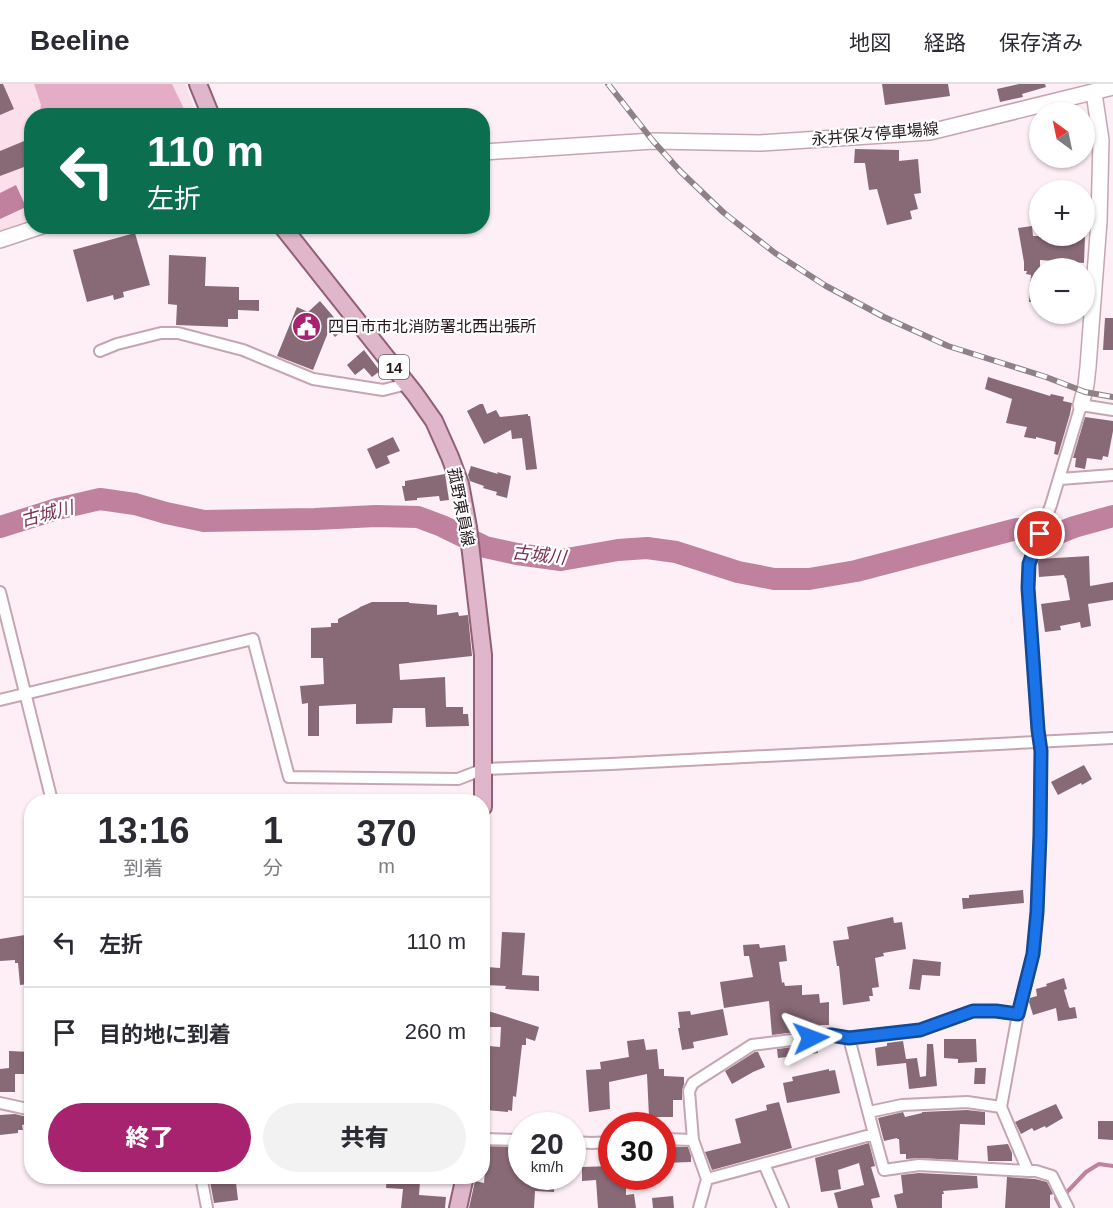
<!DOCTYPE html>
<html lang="ja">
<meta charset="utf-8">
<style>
body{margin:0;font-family:Helvetica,"Noto Sans JP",sans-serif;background:#f2f2f3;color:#2b2b33;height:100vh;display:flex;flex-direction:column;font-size:22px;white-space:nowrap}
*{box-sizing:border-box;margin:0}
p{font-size:20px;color:#7c7c81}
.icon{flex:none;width:33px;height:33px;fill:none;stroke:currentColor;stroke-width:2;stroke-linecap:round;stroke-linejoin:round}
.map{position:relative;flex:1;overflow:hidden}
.panel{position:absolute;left:24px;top:710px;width:466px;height:390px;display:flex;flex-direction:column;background:#fff;border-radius:24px;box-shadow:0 2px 4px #0004}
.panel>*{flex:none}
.hud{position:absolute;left:24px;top:24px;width:466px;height:126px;border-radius:24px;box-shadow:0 2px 4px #0004;background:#0b6e4f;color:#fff;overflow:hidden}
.needle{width:39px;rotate:327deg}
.controls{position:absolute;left:1029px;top:18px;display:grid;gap:12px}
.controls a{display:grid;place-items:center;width:66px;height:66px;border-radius:50%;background:#fff;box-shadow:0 2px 4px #0004;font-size:30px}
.speed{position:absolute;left:508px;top:1028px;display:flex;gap:12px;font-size:30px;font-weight:700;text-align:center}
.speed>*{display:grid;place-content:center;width:78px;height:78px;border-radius:50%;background:#fff;box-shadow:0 2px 4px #0004;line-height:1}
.speed small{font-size:15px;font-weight:400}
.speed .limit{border:9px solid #d22;background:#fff;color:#111}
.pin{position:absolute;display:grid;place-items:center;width:51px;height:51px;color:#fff;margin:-26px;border:3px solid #fff;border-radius:50%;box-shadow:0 2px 6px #0007}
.me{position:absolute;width:66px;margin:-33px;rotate:87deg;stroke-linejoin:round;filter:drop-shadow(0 0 4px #0008)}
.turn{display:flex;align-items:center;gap:21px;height:126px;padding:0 24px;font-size:27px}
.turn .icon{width:78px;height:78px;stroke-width:2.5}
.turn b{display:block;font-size:42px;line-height:51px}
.eta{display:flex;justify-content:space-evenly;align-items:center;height:102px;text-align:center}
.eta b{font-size:36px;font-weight:800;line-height:42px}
.primary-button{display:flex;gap:12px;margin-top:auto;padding:12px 24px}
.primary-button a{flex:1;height:69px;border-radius:36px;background:#a7236f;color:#fff;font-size:24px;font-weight:800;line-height:69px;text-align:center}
.primary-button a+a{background:#f2f2f3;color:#2b2b33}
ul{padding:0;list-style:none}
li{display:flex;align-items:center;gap:18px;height:90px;padding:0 24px;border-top:2px solid #e1e1e2}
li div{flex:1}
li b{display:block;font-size:22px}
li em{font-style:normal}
header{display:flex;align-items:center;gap:36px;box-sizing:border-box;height:84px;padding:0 30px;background:#fff;border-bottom:2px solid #e1e1e2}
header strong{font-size:28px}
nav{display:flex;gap:33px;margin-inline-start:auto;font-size:21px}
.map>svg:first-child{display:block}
.built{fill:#fbe0eb}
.green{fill:#e5adc5}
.water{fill:#bf819d}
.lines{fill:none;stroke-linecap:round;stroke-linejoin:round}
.stream{stroke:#bf819d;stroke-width:4}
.river{stroke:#bf819d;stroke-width:22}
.building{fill:#886976}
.street-casing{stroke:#c6a5b3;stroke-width:14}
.secondary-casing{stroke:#c6a5b3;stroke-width:18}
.primary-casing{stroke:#926076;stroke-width:20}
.street{stroke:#fff;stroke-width:10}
.secondary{stroke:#fff;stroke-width:15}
.primary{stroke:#e0b6ca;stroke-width:16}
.rail-casing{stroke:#8f8287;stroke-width:6}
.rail{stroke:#fff;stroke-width:4;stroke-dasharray:11;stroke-linecap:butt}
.route-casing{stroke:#114b97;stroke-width:15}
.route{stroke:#1a73e8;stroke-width:10}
.labels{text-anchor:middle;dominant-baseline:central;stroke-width:4.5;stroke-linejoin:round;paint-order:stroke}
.shield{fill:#fff;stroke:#665e62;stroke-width:1.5}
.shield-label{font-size:15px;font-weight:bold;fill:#25191e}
.street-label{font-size:16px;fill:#25191e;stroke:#fff}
.poi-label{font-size:16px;fill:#25191e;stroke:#fff;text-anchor:start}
.water-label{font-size:18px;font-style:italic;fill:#7b2f56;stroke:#fff}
</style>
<header>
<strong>Beeline</strong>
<nav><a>地図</a><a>経路</a><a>保存済み</a></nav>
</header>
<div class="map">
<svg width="1113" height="1124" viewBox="0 0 1113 1124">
<rect width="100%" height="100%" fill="#fdeff5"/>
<path class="built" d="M0,0H185L197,31L32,32L31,136L0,146Z"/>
<path class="green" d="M34,0H172L187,31H39L41,21Z"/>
<path class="water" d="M16,101L26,123L0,135V109Z"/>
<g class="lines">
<path class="stream" d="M1061,1124L1056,1114L1067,1108L1086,1088L1094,1083L1099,1080L1113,1082"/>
<path class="river" d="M0,443L57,425L100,415L135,420L166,429L204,437L315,435L376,432L418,433L442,442L485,463L517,470L561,476L618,466L647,464L676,468L738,488L774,495H809L856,487L1017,445L1059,449L1074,443L1113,432"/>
</g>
<path class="building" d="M0,0H3L14,25L0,31Z
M882,0H948L950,12L885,21Z
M1019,0H1045L1046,3L1022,10L1023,13L1000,18L997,5Z
M29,55L32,62V80L0,92V67Z
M855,65L899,66V77L918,75L921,109L914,110L918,125L910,127L912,135L887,141L877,105L869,106L865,79H854Z
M1032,142L1033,152H1085L1084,179L1040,176V218H1029L1031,191L1026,190L1027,187H1024V178L1018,144Z
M135,149L150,201L123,208L124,213L114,216L113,211L87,218L73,166Z
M169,171L206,173L205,202L239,203V216H259V227L238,226V235H228V243L176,241L177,221L168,220Z
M320,217L344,245L335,253L329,246L313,286L277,272L297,223L308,228Z
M1105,234H1113V266H1103Z
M364,266L380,287L372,293L364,284L355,291L347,281Z
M988,293L1050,312L1051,310L1064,313L1063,317L1072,319L1070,330L1058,371L1054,370L1056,358L1036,353V355L1024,353L1027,343L1006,339L1012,315L985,305Z
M480,320H483L487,330L496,326L500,333L528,330V332H530L537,385L526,386L522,354L512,355L511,346L484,360L467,327Z
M1085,333L1113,337V347L1108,373L1103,372L1102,376L1087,374L1085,385L1075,383L1076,374H1073Z
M393,353L400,367L387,372L390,379L376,385L367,365Z
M471,382L498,390L497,388L511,392L507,414L496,411L497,408L483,404L484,402L470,397L468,391Z
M445,390L449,416L440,417L439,412L417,414V416L405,417L402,402H405V397Z
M1089,472L1090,502L1113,498V516L1088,520L1091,542L1081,544L1080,538L1060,542L1061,546L1045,548L1041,520L1070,516L1066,494H1065L1064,491L1039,493L1038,478L1039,475Z
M372,518H409V519L437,521V531L458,528L459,532L468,531L472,572L399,580L400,596L445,593L446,623H463V630H468L469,642L426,643L425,624H393L392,639L356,640V620L319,622V652H308V619L302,620L300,602L324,600L323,574H311V544L331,543V539H338V535L359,524L360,523Z
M1084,681L1092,695L1082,701L1081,699L1058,711L1051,698Z
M1023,806L1024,819L963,825L962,814H969V811Z
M893,833L894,839L902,838L906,865L883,869L884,872L875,874L879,903L872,904L873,912H869L870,917L843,921L839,882H837L833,857L849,855L847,843Z
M502,848L525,849L522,891L539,892V907L505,905L506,902L486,901L487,883L500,884Z
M25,851L27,879H29L31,895H29V900L20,901L18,879H15V876L0,877V855Z
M759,860L760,864L785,861L787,877L779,878L782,899L784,898L785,902L802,901V911L819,910L820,919L829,918V941H820V945L772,951L769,917L724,924L720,898L753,893L749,872H744L743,861Z
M913,875L941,878L940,892L922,891L920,906L909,905Z
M1064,894L1067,905L1064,906L1069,923L1070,924L1075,923L1077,934L1058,937L1056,924L1033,931L1029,918L1030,914L1037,912L1036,905L1047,902L1046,900Z
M723,925L728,951L693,958L694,964L682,966L678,944H680L678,928L690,927L691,931Z
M485,926L539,943L535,957L526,954V961H522L516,1013L513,1012L512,1027L508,1026V1028L486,1026L488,1005H484L485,976H488L489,962L500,963L501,943H485Z
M644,955L646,966L657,965L659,985H664V992L684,993V1000L682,1007V1016H673V1033H649L647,990L609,998L610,1025L589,1028L586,986L601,985L600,978L629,973L627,957Z
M944,955H976L977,978L958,979V975L944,974Z
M903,957L906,975L917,974L920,993L926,992L927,960H933L937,1002L909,1005L906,979L877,982L875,964L887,962V959Z
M817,960L818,969L778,974L777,965Z
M9,967L32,968L31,990H15V1008H0V985L9,984Z
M755,968H758L765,983L753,988L732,1000L725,987Z
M975,984H986L985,1000H974Z
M829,985V987L835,986L840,1009L787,1019L783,999L793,997L792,993Z
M779,1018L792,1064L712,1086L705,1068L741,1059L735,1035L767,1026L766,1021Z
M1056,1020L1063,1034L1046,1044L1045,1042L1034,1047L1032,1044L1021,1050L1015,1038Z
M967,1026L985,1028V1041L960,1040L958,1076L919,1074L906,1075V1070H900L899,1055H897V1054L884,1057L878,1034L903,1028L905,1033L922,1029V1028Z
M15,1030L27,1033V1040L22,1041L23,1046H18V1049L0,1051V1031Z
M1098,1037H1113V1056L1098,1055Z
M869,1059L875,1082L871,1083L880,1113L871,1115L873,1124H838L834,1109L864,1101L859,1079L838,1086L841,1105L821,1108L815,1074Z
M1008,1060L1012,1069V1077H988L987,1062Z
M483,1062L522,1063V1092H555L554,1108L535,1107L534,1124H469L475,1097L484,1099L486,1074H483Z
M663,1063H688L691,1072V1078L663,1079Z
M612,1082V1092H626V1111L634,1110L636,1124H598L596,1096L582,1097V1083Z
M919,1089L977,1092L978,1104L943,1107L944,1110H942V1124H897L894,1111L903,1109L901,1091Z
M209,1092H234L235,1099H236L238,1116L214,1119Z
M387,1092H408L407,1097L420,1098L419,1111L446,1113L445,1124H401L403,1105L386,1104Z
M1007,1093L1035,1095L1047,1098L1053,1110L1050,1111V1124H1005Z
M673,1112L674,1124H653L652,1114Z"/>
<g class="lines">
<defs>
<path id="street" d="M100,267L117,260L161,249H178L243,266L313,295L383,306L407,300
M1060,395L1113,391
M0,508L52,717
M0,616L253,555L289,693L458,695L484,685L611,680L1113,654
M849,954L874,1050L707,1095L693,1056L689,1007L693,999L752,961L831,951L849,954L920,946L973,927H996L1018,930
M0,1019L32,1026
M869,1028L902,1021L967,1018L1001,1023
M874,1050L884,1086L919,1081L1028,1087
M483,1055L522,1056
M663,1055L693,1056
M573,1058L592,1059L612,1058
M764,1080L783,1124
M201,1092L207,1124
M699,1124L707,1095
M1068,1124L1052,1092L1036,1087H1028L1001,1023L1018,930L1033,870L1037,828L1040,751L1041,667L1038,646L1028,504L1029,480L1051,421L1081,321L1113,326"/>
<path id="secondary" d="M483,68L653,57L760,59L930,48L1113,3
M0,156L42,142
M1081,321L1086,301L1088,283L1099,137L1101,56L1094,9"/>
<path id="primary" d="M198,0L211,32
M282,142L415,310L434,337L450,373L460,400L468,443L483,571V723
M458,1124L465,1092"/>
</defs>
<use href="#street" class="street-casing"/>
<use href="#secondary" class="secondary-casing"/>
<use href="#primary" class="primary-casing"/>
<use href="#street" class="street"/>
<use href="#secondary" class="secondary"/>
<use href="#primary" class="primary"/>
<defs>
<path id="rail" d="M608,0L653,57L681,88L724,129L775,169L826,202L884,233L948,262L1046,293L1085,308L1113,313"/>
</defs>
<use href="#rail" class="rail-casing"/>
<use href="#rail" class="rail"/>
</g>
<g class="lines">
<defs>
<path id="route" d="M811,954L831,951L849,954L920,946L973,927H996L1018,930L1033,870L1037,828L1040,751L1041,667L1038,646L1028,504L1029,480L1040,450"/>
</defs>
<use href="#route" class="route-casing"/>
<use href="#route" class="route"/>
</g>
<defs>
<symbol id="civic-disc" viewBox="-11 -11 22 22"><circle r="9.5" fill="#a7236f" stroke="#fff"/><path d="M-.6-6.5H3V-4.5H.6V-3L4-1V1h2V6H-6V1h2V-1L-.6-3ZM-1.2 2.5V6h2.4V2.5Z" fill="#fff"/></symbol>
</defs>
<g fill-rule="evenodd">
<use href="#civic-disc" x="290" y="226" width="33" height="33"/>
</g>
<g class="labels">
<rect class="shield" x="379" y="271" width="30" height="24" rx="4.5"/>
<g class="shield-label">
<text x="394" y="283">14</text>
</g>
<g class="street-label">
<text transform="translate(875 50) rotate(-5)">永井保々停車場線</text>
<text transform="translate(461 423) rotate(79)">菰野東員線</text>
</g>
<g class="poi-label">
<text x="328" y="242">四日市市北消防署北西出張所</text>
</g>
<g class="water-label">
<text transform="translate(47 430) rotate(-15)">古城川</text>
<text transform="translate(539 471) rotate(6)">古城川</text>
</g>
</g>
</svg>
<div class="controls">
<a><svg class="needle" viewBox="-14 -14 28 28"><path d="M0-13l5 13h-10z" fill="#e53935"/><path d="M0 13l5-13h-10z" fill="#7c7c81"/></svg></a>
<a>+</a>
<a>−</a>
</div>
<div class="speed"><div>20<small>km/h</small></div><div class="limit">30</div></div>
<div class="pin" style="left:1040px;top:450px;background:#d93025"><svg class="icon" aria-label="arrive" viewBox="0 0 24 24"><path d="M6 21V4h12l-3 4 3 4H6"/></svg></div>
<svg class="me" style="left:811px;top:954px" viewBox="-20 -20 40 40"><path d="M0-17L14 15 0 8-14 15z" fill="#1a73e8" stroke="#fff" stroke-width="4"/></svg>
<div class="hud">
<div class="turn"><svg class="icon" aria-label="left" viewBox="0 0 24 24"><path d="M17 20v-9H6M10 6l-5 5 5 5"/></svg><div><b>110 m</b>左折</div></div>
</div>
<section class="panel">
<div class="eta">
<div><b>13:16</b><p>到着</p></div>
<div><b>1</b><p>分</p></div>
<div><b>370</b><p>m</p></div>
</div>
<ul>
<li><svg class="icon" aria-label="left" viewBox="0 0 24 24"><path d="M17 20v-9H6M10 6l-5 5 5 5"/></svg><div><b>左折</b></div><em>110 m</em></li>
<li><svg class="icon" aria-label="arrive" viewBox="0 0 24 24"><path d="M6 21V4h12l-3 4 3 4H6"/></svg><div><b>目的地に到着</b></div><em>260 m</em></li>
</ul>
<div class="primary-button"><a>終了</a><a>共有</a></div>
</section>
</div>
